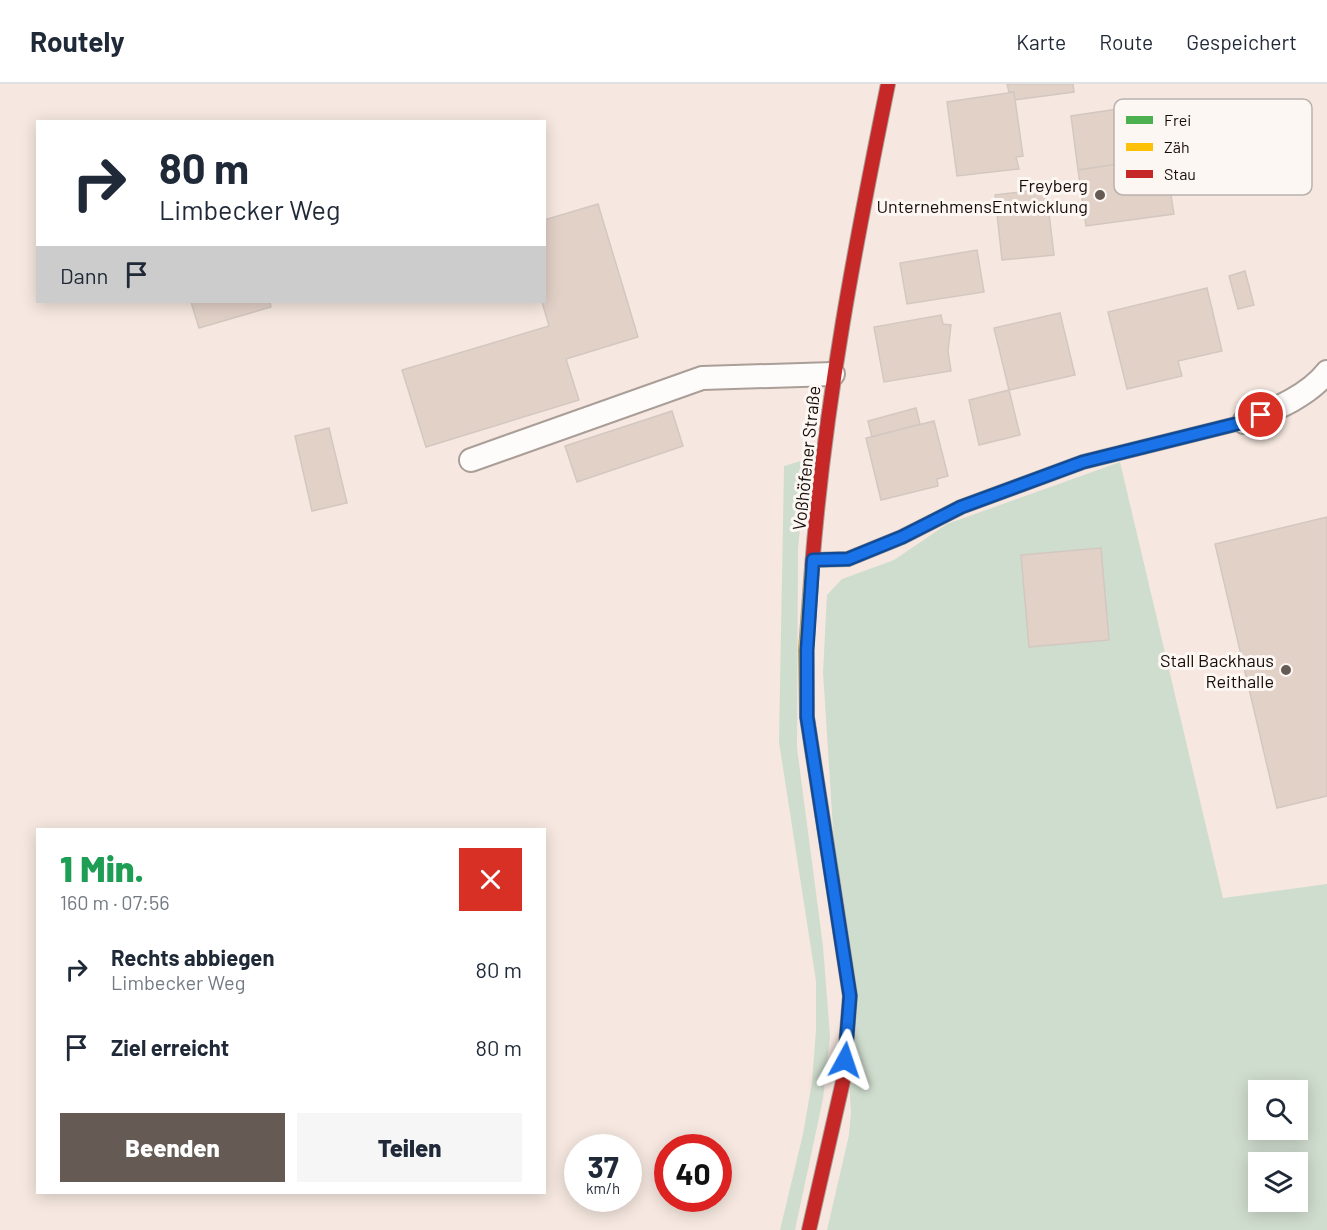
<!DOCTYPE html>
<html lang="de">
<meta charset="utf-8">
<style>
body{margin:0;font-family:Barlow,sans-serif;background:#f6f6f7;color:#1f2937;height:100vh;display:flex;flex-direction:column;font-size:22px;white-space:nowrap}
*{box-sizing:border-box;margin:0}
p{font-size:20px;color:#747a83}
.icon{flex:none;width:33px;height:33px;fill:none;stroke:currentColor;stroke-width:2;stroke-linecap:round;stroke-linejoin:round}
.map{position:relative;flex:1;overflow:hidden}
.sheet{position:absolute;left:36px;top:744px;width:510px;height:366px;display:flex;flex-direction:column;background:#fff;border-radius:0px;box-shadow:0 3px 15px #0003}
.sheet>*{flex:none}
.guide{position:absolute;left:36px;top:36px;width:510px;height:183px;border-radius:0px;box-shadow:0 3px 15px #0003;background:#fff;color:#1f2937;overflow:hidden}
.tools{position:absolute;left:1248px;top:996px;display:grid;gap:12px}
.tools a{display:grid;place-items:center;width:60px;height:60px;border-radius:0px;background:#fff;box-shadow:0 3px 15px #0003;font-size:30px}
.speed{position:absolute;left:564px;top:1050px;display:flex;gap:12px;font-size:30px;font-weight:700;text-align:center}
.speed>*{display:grid;place-content:center;width:78px;height:78px;border-radius:50%;background:#fff;box-shadow:0 3px 15px #0003;line-height:1}
.speed small{font-size:15px;font-weight:400}
.speed .limit{border:9px solid #d22;background:#fff;color:#111}
.pin{position:absolute;display:grid;place-items:center;width:51px;height:51px;color:#fff;margin:-26px;border:3px solid #fff;border-radius:50%;box-shadow:0 2px 6px #0007}
.me{position:absolute;width:66px;margin:-33px;rotate:5deg;stroke-linejoin:round;filter:drop-shadow(0 0 4px #0008)}
.turn{display:flex;align-items:center;gap:21px;height:126px;padding:0 24px;font-size:27px}
.turn .icon{width:78px;height:78px;stroke-width:2.5}
.turn b{display:block;font-size:42px;line-height:51px}
.then{display:flex;align-items:center;height:57px;padding:0 24px;background:#0003;gap:12px;font-size:22px}
.round{display:grid;place-items:center;flex:none;width:63px;height:63px;border-radius:0px;background:#f6f6f7}
.head{display:flex;align-items:center;justify-content:space-between;height:102px;padding:0 24px}
h1{font-size:36px;font-weight:800;line-height:45px;color:#1e9e55}
.cta{display:flex;gap:12px;margin-top:auto;padding:12px 24px}
.cta a{flex:1;height:69px;border-radius:0px;background:#655a54;color:#fff;font-size:24px;font-weight:800;line-height:69px;text-align:center}
.cta a+a{background:#f6f6f7;color:#1f2937}
ul{padding:0;list-style:none}
li{display:flex;align-items:center;gap:18px;height:78px;padding:0 24px}
li div{flex:1}
li b{display:block;font-size:22px}
li em{font-style:normal}
header{display:flex;align-items:center;gap:36px;box-sizing:border-box;height:84px;padding:0 30px;background:#fff;border-bottom:2px solid #e0e1e3}
header strong{font-size:28px}
nav{display:flex;gap:33px;margin-inline-start:auto;font-size:21px}
.map>svg:first-child{display:block}
.green{fill:#cfddce;fill-rule:evenodd}
.building{fill:#e2d1c7;stroke:#d3c8c1;stroke-width:1.5}
.lines{fill:none;stroke-linecap:round;stroke-linejoin:round}
.lane-casing{stroke:#aa9e98;stroke-width:26}
.fast-casing{stroke:#aa9e98;stroke-width:16}
.slow-casing{stroke:#aa9e98;stroke-width:16}
.jam-casing{stroke:#aa9e98;stroke-width:16}
.lane{stroke:#fefcfa;stroke-width:22}
.fast{stroke:#4caf50;stroke-width:14}
.slow{stroke:#ffc107;stroke-width:14}
.jam{stroke:#c62828;stroke-width:14}
.route-casing{stroke:#114b97;stroke-width:15}
.route{stroke:#1a73e8;stroke-width:10}
.poi-dot{fill:#655a54;stroke:#fdf7f4;stroke-width:2}
.labels{text-anchor:middle;dominant-baseline:central;stroke-width:6;stroke-linejoin:round;paint-order:stroke}
.poi-label{font-size:18px;fill:#170d08;stroke:#fdf7f4;text-anchor:end}
.street-label{font-size:18px;fill:#170d08;stroke:#fdf7f4}
.key{fill:#fdf7f4;stroke:#b8b1ad;stroke-width:1.5}
.key-label{font-size:16px;fill:#170d08}
</style>
<header>
<strong>Routely</strong>
<nav><a>Karte</a><a>Route</a><a>Gespeichert</a></nav>
</header>
<div class="map">
<svg width="1327" height="1146" viewBox="0 0 1327 1146">
<rect width="100%" height="100%" fill="#f6e8e0"/>
<path class="green" d="M807,375L798,465L797,664L823,862L830,952L823,1015L795,1146H780L803,1050L812,998L816,946V897L779,658L784,382Z
M1120,378L1223,814L1327,800V1146H827L849,1051L851,1028L823,588L827,511L842,495L894,476L947,440ZM1258,1006H1298V1046H1258ZM1258,1078H1298V1118H1258Z"/>
<path class="building" d="M1007,0H1073L1074,8L1015,16L1014,8H1009Z
M1014,8L1023,72L1016,73L1019,85L957,92L947,18Z
M1158,19L1165,73L1078,86L1071,32Z
M1165,73L1174,130L1086,142L1078,86Z
M1046,105L1054,171L1002,176L995,111Z
M598,120L638,253L566,275L579,316L426,363L402,286L549,242L542,218H544V136Z
M977,166L984,208L907,220L900,179Z
M1245,187L1254,221L1238,225L1229,192Z
M1207,204L1222,267L1178,277L1182,292L1127,305L1108,228Z
M191,218H270L271,223L199,244Z
M1060,229L1075,291L1009,306L994,244Z
M941,231L943,240L951,241L948,267L951,287L884,298L874,243Z
M1009,306L1020,351L979,361L969,316Z
M916,324L920,340L872,353L868,337Z
M672,327L683,362L577,398L565,362Z
M934,337L948,392L937,395L938,402L881,416L866,354Z
M329,344L347,419L312,427L295,352Z
M1327,433V712L1277,724L1215,460Z
M1101,464L1109,556L1029,563L1021,471Z"/>
<g class="lines">
<defs>
<path id="lane" d="M1244,338C1273,326 1307,313 1327,288
M471,376L702,294L833,290"/>
<path id="fast" d="M813,476L848,475L902,453L961,423L1083,378L1244,338"/>
<path id="slow" d="M812,483L806,566L807,633L832,794"/>
<path id="jam" d="M812,483C825,318 855,162 888,0
M809,1146L843,997L850,912L832,794"/>
</defs>
<use href="#lane" class="lane-casing"/>
<use href="#fast" class="fast-casing"/>
<use href="#slow" class="slow-casing"/>
<use href="#jam" class="jam-casing"/>
<use href="#lane" class="lane"/>
<use href="#fast" class="fast"/>
<use href="#slow" class="slow"/>
<use href="#jam" class="jam"/>
</g>
<g class="lines">
<defs>
<path id="route" d="M845,976L850,912L807,633V566L813,476L848,475L902,453L961,423L1083,378L1244,338L1261,331"/>
</defs>
<use href="#route" class="route-casing"/>
<use href="#route" class="route"/>
</g>
<g class="poi-dot">
<circle cx="1100" cy="111" r="6"/>
<circle cx="1286" cy="586" r="6"/>
</g>
<g class="labels">
<g class="poi-label">
<text x="1088" y="101">Freyberg<tspan x="1088" dy="21">UnternehmensEntwicklung</tspan></text>
<text x="1274" y="576">Stall Backhaus<tspan x="1274" dy="21">Reithalle</tspan></text>
</g>
<g class="street-label">
<text transform="translate(806 374) rotate(-84)">Voßhöfener Straße</text>
</g>
</g>
<rect x="1114" y="15" width="198" height="96" rx="9" class="key"/>
<rect x="1126" y="32" width="27" height="8" fill="#4caf50"/>
<rect x="1126" y="59" width="27" height="8" fill="#ffc107"/>
<rect x="1126" y="86" width="27" height="8" fill="#c62828"/>
<g class="key-label">
<text x="1164" y="42">Frei</text>
<text x="1164" y="69">Zäh</text>
<text x="1164" y="96">Stau</text>
</g>
</svg>
<div class="tools">
<a><svg class="icon" aria-label="search" viewBox="0 0 24 24"><circle cx="10" cy="10" r="6"/><path d="M15 15l6 6"/></svg></a>
<a><svg class="icon" aria-label="layers" viewBox="0 0 24 24"><path d="M12 4l9 5-9 5-9-5zM3 14l9 5 9-5"/></svg></a>
</div>
<div class="speed"><div>37<small>km/h</small></div><div class="limit">40</div></div>
<div class="pin" style="left:1261px;top:331px;background:#d93025"><svg class="icon" aria-label="arrive" viewBox="0 0 24 24"><path d="M6 21V4h12l-3 4 3 4H6"/></svg></div>
<svg class="me" style="left:845px;top:976px" viewBox="-20 -20 40 40"><path d="M0-17L14 15 0 8-14 15z" fill="#1a73e8" stroke="#fff" stroke-width="4"/></svg>
<div class="guide">
<div class="turn"><svg class="icon" aria-label="right" viewBox="0 0 24 24"><path d="M7 20v-9h11M14 6l5 5-5 5"/></svg><div><b>80 m</b>Limbecker Weg</div></div>
<div class="then">Dann<svg class="icon" aria-label="arrive" viewBox="0 0 24 24"><path d="M6 21V4h12l-3 4 3 4H6"/></svg></div>
</div>
<section class="sheet">
<div class="head"><div><h1>1 Min.</h1><p>160 m · 07:56</p></div><a class="round" style="background:#d93025;color:#fff"><svg class="icon" aria-label="close" viewBox="0 0 24 24"><path d="M6 6l12 12M18 6L6 18"/></svg></a></div>
<ul>
<li><svg class="icon" aria-label="right" viewBox="0 0 24 24"><path d="M7 20v-9h11M14 6l5 5-5 5"/></svg><div><b>Rechts abbiegen</b><p>Limbecker Weg</p></div><em>80 m</em></li>
<li><svg class="icon" aria-label="arrive" viewBox="0 0 24 24"><path d="M6 21V4h12l-3 4 3 4H6"/></svg><div><b>Ziel erreicht</b></div><em>80 m</em></li>
</ul>
<div class="cta"><a>Beenden</a><a>Teilen</a></div>
</section>
</div>
